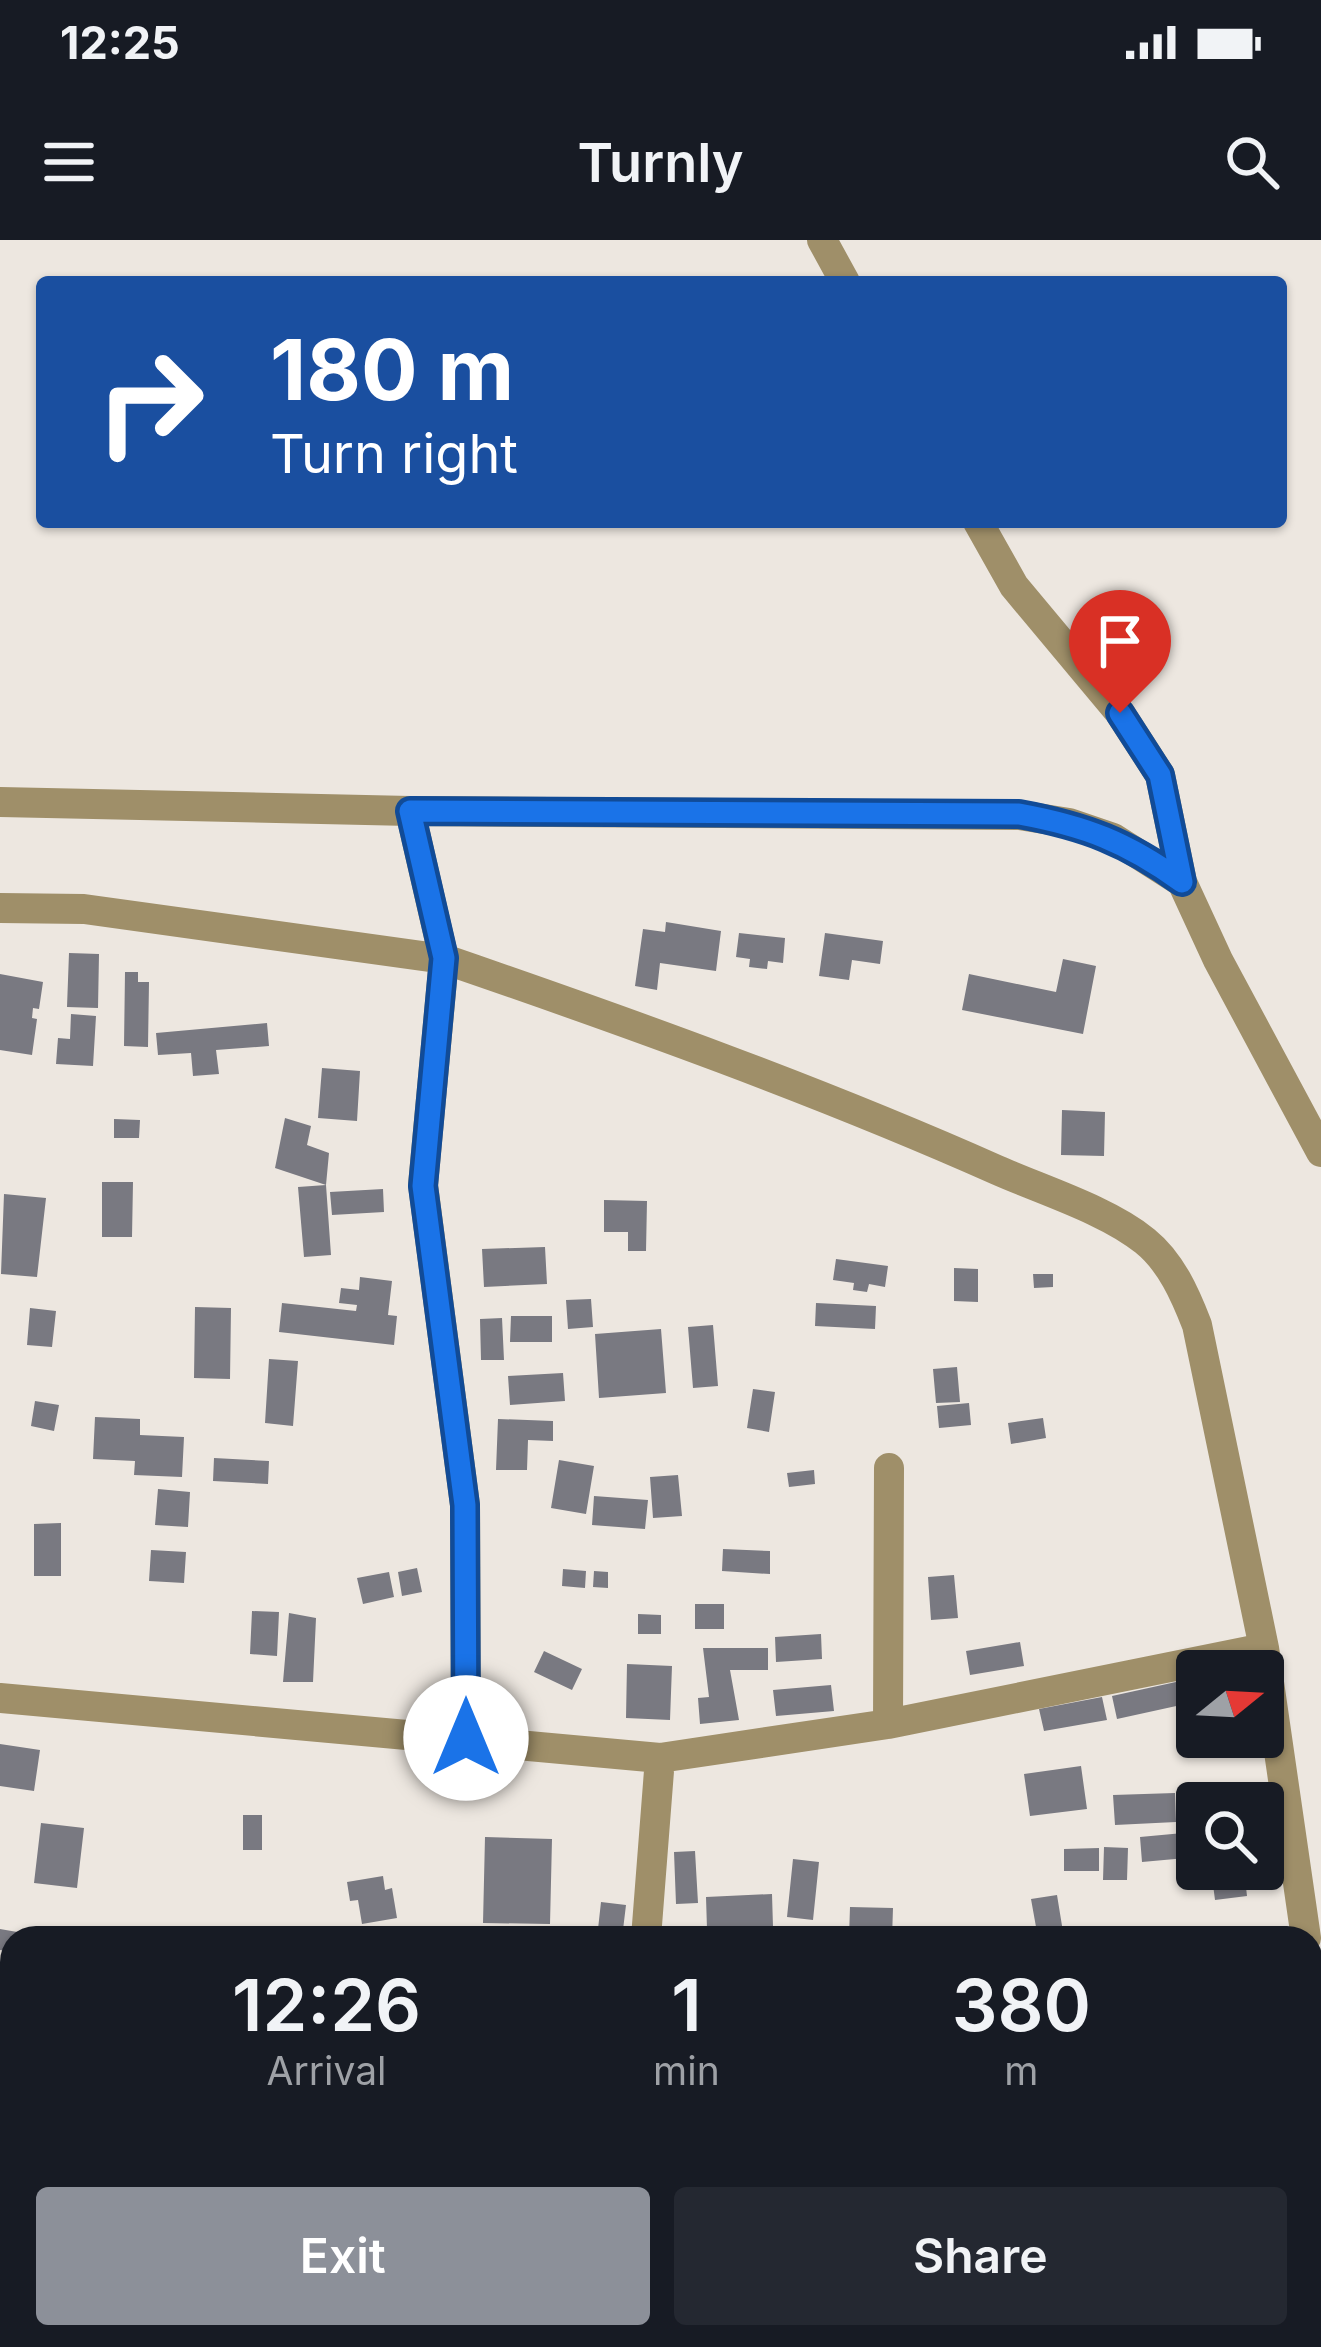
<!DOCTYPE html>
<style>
body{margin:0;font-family:Inter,sans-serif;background:#242831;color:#f1f3f6;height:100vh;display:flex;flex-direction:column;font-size:45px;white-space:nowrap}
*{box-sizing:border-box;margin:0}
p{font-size:39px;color:#9ea1a6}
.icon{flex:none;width:66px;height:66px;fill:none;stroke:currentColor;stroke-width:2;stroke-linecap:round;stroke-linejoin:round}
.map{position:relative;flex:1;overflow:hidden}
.sheet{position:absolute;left:0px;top:1686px;width:1323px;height:423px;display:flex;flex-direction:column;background:#171b24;border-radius:36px 36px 0 0;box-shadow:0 3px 9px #0004}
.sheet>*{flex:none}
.guide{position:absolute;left:36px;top:36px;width:1251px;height:252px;border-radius:12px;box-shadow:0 3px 9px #0004;background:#1a4fa0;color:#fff;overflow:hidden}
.needle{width:78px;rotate:72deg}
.tools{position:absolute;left:1176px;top:1410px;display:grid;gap:24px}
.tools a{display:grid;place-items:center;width:108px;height:108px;border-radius:12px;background:#171b24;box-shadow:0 3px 9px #0004;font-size:60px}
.pin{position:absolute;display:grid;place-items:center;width:102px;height:102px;color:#fff;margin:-123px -51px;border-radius:50% 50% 50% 0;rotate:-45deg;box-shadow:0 0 12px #0007}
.pin .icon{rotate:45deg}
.me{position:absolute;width:132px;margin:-66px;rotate:0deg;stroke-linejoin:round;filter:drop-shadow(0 0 9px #0008)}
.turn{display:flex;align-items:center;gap:42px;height:252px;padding:0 36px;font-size:54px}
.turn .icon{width:156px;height:156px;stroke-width:2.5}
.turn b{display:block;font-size:84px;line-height:102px}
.eta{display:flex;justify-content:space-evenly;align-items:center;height:204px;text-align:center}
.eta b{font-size:72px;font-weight:600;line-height:84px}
.primary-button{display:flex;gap:24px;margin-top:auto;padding:24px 36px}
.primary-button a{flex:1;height:138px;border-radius:12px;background:#8c9099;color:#fff;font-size:48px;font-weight:600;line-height:138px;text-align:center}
.primary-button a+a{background:#242831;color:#f1f3f6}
.status{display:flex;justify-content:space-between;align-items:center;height:84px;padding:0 60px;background:#171b24;direction:ltr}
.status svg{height:33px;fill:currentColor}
header{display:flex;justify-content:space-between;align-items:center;height:156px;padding:0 36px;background:#171b24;font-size:54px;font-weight:600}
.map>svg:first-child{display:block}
.building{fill:#797981}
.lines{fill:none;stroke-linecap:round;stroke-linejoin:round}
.minor{stroke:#9f8f69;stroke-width:30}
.tertiary{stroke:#9f8f69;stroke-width:30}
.route-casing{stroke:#114b97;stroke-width:30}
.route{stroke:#1a73e8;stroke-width:21}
</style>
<div class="status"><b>12:25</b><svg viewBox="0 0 49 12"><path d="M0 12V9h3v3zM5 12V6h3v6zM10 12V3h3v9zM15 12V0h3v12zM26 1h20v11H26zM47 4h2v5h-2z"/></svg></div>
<header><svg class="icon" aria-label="menu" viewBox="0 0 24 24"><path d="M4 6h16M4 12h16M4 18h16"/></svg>Turnly<svg class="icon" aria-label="search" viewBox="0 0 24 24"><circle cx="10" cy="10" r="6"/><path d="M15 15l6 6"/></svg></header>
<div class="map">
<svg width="1321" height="2107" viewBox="0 0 1321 2107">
<rect width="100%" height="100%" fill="#ede7e0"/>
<path class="building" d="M666,682L721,691L716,731L660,723L657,750L635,746L643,689L665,692Z
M739,693L785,698L783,723L768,721L767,729L749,727L750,719L736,717Z
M825,693L883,701L880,724L852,720L849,740L819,736Z
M69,713L99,714L98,768L67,767Z
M1063,719L1096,726L1083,794L962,770L969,734L1056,752Z
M125,732H138V742H149L148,807L124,806Z
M0,734L43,742L39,769L33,768L32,778L37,779L32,815L0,810Z
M71,774L96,776L93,826L56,824L58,798L70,799Z
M267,783L269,806L216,810L219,834L193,836L191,813L158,815L156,793Z
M322,828L360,831L357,881L318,878Z
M1062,870L1105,872L1104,916L1061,915Z
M285,878L311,886L307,905L329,913L326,945L275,928Z
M114,879L140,880L139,898H114Z
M102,942H133L132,997H102Z
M326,945L331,1015L304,1017L298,947Z
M383,949L384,972L332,975L330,952Z
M4,954L46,958L37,1037L1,1034Z
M604,960L647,961L646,1011H628V992H604Z
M545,1007L547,1044L484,1047L482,1009Z
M836,1019L888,1026L885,1047L869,1044L867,1052L853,1050L854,1043L833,1040Z
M954,1028L978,1029V1062L954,1061Z
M1033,1034H1053V1047L1034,1048Z
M360,1037L392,1041L388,1075L397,1076L394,1105L279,1092L282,1063L356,1071L357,1065L339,1063L341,1048L359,1050Z
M591,1059L593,1087L568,1089L566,1060Z
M816,1063L876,1066L875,1089L815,1086Z
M195,1067L231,1068L230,1139L194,1138Z
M30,1068L56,1071L52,1107L27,1105Z
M511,1076H552V1102H510Z
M502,1078L504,1120H481L480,1079Z
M713,1085L718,1146L693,1148L688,1087Z
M661,1089L666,1153L599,1158L595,1094Z
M269,1119L298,1121L293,1186L265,1183Z
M957,1127L960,1162L936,1163L933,1129Z
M563,1133L565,1161L510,1165L508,1136Z
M753,1149L775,1152L769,1192L747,1188Z
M35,1161L59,1165L54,1191L31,1186Z
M969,1163L971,1185L939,1188L937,1166Z
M95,1177L140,1179V1195L184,1197L182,1237L134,1235L135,1221L93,1219Z
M1043,1178L1046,1198L1011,1204L1008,1183Z
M498,1179L553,1181V1201L528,1200L527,1230H496Z
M214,1218L269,1221L268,1244L213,1241Z
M559,1220L594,1226L586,1274L551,1268Z
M814,1230L815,1244L789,1247L787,1233Z
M678,1235L682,1276L653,1278L650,1237Z
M158,1249L190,1252L188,1287L155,1285Z
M594,1256L648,1260L645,1289L592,1285Z
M61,1283V1336H34V1284Z
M723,1309L770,1311V1334L722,1331Z
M151,1310L186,1312L184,1343L149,1341Z
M417,1328L422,1352L402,1356L398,1332Z
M563,1329L586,1331L585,1348L562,1346Z
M594,1331L608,1332V1348L593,1347Z
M389,1332L394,1357L363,1364L357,1338Z
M954,1335L958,1378L931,1380L928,1337Z
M695,1364H724V1389H695Z
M252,1371L279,1372L277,1416L250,1414Z
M289,1373L316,1378L313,1442H283Z
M638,1374L661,1375V1394H638Z
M821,1394L822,1419L776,1422L775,1397Z
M1020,1402L1024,1426L970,1435L966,1411Z
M703,1408H768V1430H730L739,1480L700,1484L698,1458L709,1457Z
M544,1411L582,1429L572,1450L534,1432Z
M627,1424L672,1426L670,1480L626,1478Z
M1185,1440L1190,1463L1117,1479L1112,1456Z
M831,1445L834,1471L776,1476L773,1450Z
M1102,1457L1107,1480L1044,1491L1039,1469Z
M0,1504L40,1510L34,1551L0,1546Z
M1081,1526L1087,1569L1030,1576L1024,1534Z
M1175,1553L1176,1582L1115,1585L1113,1555Z
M243,1575H262V1610H243Z
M41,1583L84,1588L77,1648L34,1643Z
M1194,1592L1197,1617L1142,1622L1140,1597Z
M485,1597L552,1599L550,1684L483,1683Z
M1104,1607L1128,1608L1127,1640H1103Z
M1099,1608V1631H1064V1609Z
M695,1611L698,1663L676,1664L674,1612Z
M793,1619L819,1622L813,1680L787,1677Z
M1211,1629H1244L1247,1656L1215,1660Z
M383,1636L385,1650L392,1648L397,1678L362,1684L358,1660L350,1661L347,1642Z
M772,1654L773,1687L707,1689L706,1657Z
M1057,1655L1064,1698H1038L1031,1659Z
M601,1662L626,1665L622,1698H597Z
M850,1667L893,1668L892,1698H849Z
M0,1689L23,1693L22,1698H12V1712L0,1710Z
M0,1886L12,1887V1925H0Z
M0,2086L12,2090L15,2097L11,2107H0Z
M617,2097H661V2107H616Z"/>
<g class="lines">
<path class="minor" d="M410,571L444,719C630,783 817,850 997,930C1042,950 1107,970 1145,1001C1171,1022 1185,1054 1197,1085L1264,1408L1306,1698
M0,668L84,669L444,719L423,945L465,1265L466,1498
M0,1458L660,1518L888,1484L1264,1408
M888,1484L889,1228
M646,1698L660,1518
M1311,1731L1317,1776L1321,1865
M0,2025L12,2029
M214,2097L243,2107
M911,2097V2107
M684,2107V2097"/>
<path class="tertiary" d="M822,0L845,42
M978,282L1014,346L1120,473L1160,535L1182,642
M0,562L410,571L1019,575L1069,583L1113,598L1182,642L1218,720L1321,912"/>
</g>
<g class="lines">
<defs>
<path id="route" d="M466,1498L465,1265L423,946L444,718L410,571L1019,574C1085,586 1127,602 1182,642L1160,535L1120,473"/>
</defs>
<use href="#route" class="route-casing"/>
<use href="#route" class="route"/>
</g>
</svg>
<div class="tools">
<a><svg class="needle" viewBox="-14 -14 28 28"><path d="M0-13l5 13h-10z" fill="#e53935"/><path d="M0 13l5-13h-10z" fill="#9ea1a6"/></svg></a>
<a><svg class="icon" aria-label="search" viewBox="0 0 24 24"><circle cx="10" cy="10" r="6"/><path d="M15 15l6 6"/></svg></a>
</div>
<div class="pin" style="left:1120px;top:473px;background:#d93025"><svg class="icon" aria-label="arrive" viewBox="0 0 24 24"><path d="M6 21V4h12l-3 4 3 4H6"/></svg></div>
<svg class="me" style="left:466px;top:1498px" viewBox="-20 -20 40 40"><circle r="19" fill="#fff"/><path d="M0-13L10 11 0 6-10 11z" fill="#1a73e8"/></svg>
<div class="guide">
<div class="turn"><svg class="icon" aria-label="right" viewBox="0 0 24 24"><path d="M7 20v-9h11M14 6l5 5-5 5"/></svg><div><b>180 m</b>Turn right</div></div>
</div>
<section class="sheet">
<div class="eta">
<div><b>12:26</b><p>Arrival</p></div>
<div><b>1</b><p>min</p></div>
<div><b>380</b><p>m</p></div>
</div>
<div class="primary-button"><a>Exit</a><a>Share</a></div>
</section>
</div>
